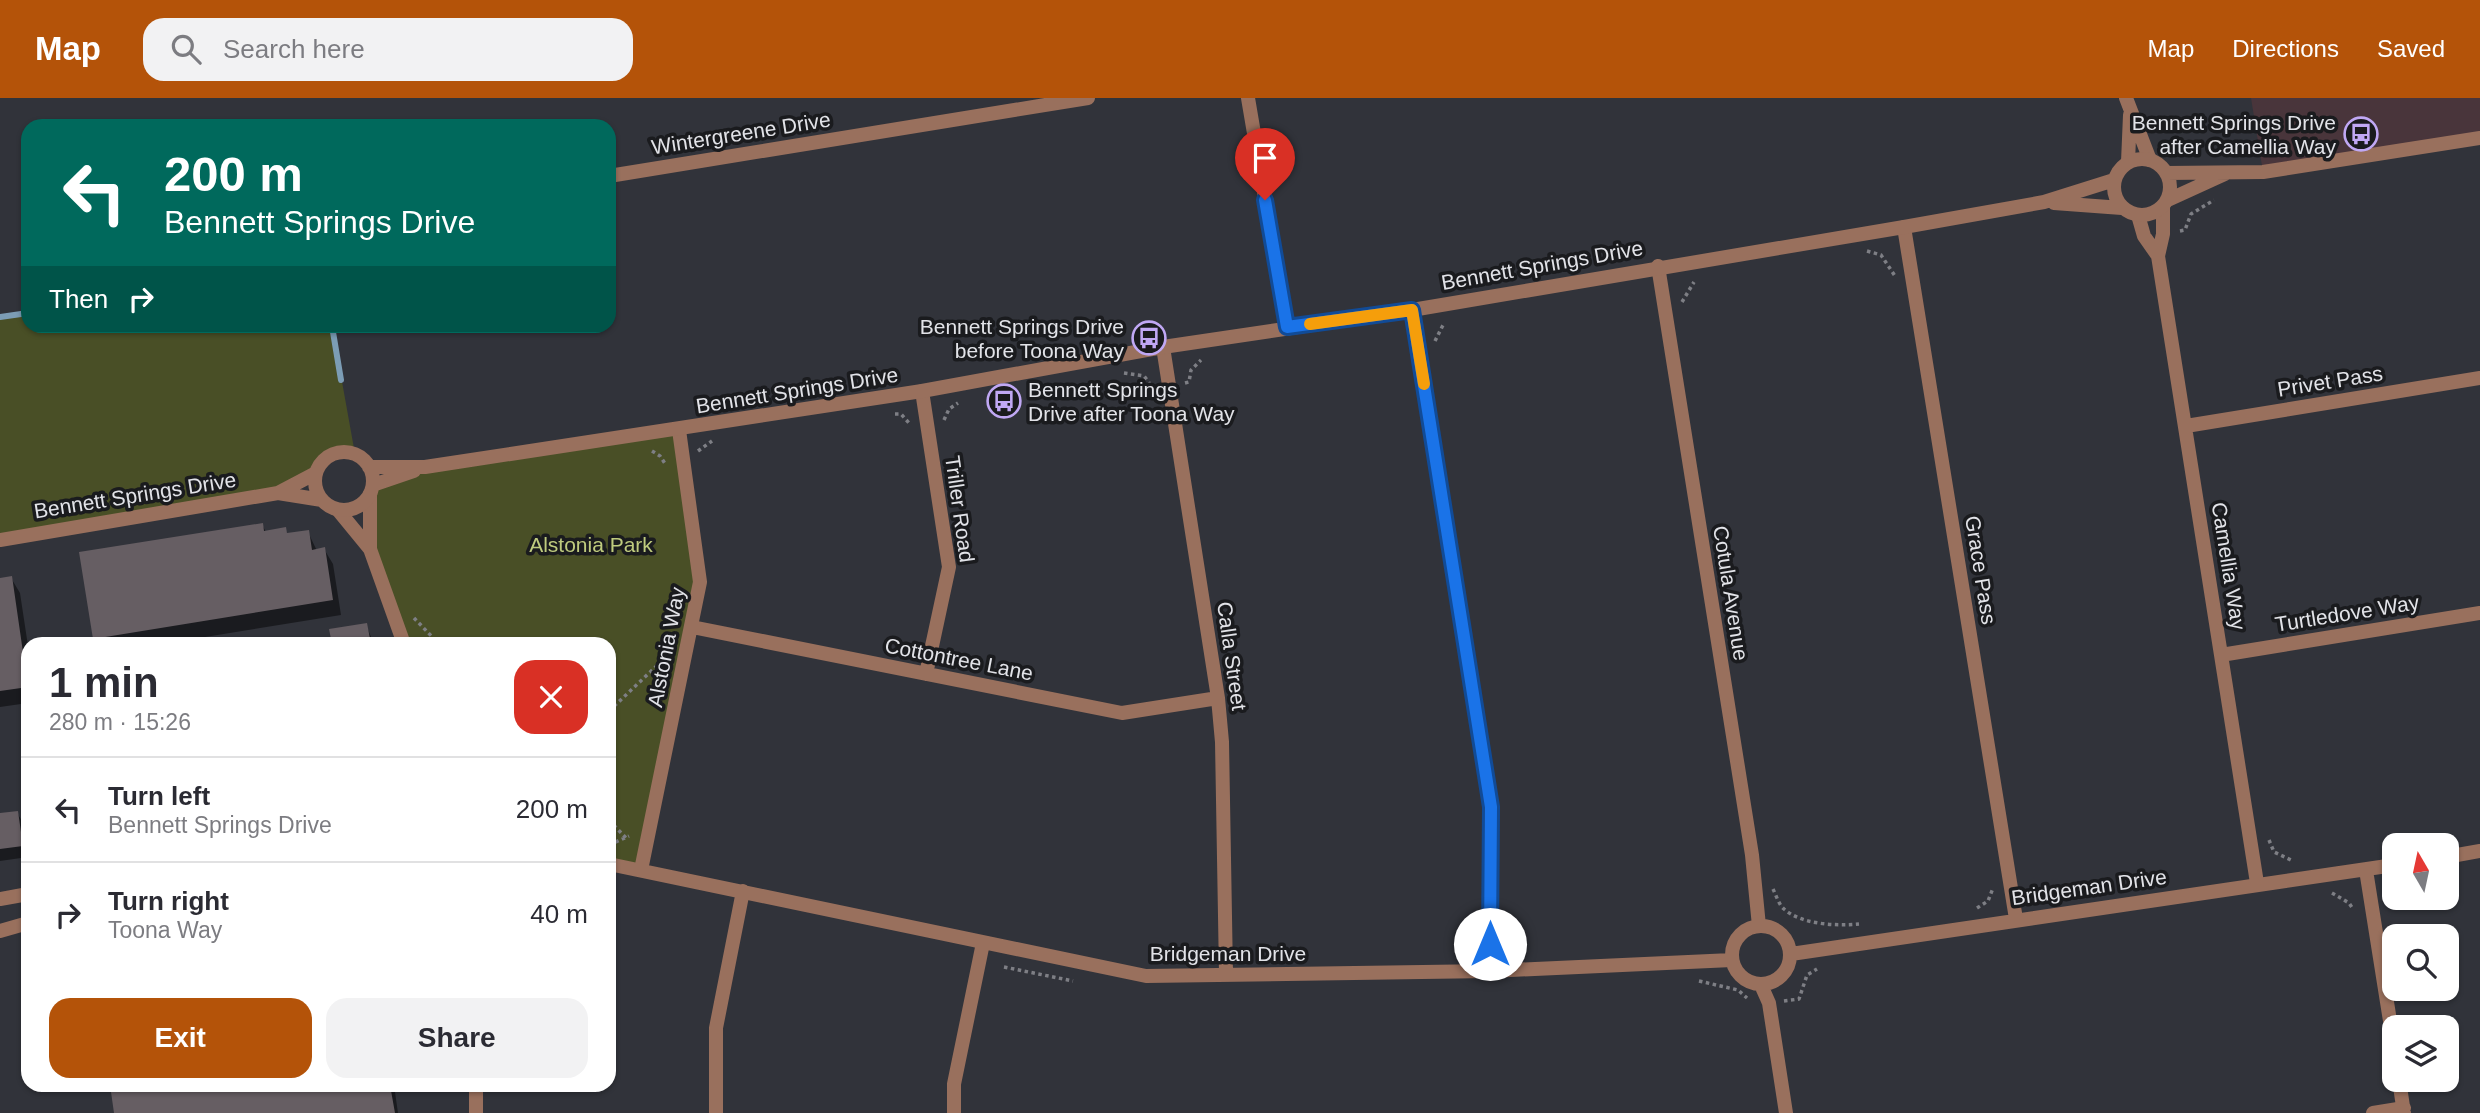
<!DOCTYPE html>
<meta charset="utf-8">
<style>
body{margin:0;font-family:Arial,sans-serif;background:#f2f2f3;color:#2b2b33;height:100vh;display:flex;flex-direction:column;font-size:26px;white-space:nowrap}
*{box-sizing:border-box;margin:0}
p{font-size:23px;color:#7c7c81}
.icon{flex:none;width:38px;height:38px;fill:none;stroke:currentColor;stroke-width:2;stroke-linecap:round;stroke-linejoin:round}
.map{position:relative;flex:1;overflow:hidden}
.sheet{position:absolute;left:21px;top:539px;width:595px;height:455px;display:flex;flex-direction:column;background:#fff;border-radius:21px;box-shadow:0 2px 5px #0004}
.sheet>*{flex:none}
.hud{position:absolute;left:21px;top:21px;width:595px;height:214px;border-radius:21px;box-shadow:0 2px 5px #0004;background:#00695c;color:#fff;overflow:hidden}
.needle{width:46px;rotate:351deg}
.buttons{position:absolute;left:2382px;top:735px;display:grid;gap:14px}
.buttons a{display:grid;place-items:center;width:77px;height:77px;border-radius:14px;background:#fff;box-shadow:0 2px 5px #0004;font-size:35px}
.pin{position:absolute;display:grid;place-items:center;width:60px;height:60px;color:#fff;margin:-72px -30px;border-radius:50% 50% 50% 0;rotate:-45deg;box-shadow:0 0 7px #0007}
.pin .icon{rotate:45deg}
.me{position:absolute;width:77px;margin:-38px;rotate:0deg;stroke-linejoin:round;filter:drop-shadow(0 0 5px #0008)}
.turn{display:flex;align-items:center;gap:24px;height:147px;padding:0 28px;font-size:32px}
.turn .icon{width:91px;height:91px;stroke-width:2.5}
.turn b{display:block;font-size:49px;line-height:60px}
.then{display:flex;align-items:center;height:66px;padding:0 28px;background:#0003;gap:14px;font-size:26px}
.round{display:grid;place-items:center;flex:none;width:74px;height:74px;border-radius:21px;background:#f2f2f3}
.overview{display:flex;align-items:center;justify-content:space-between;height:119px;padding:0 28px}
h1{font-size:42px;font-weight:700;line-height:52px}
.primary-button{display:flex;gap:14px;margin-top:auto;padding:14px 28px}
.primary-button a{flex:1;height:80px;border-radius:21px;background:#b45309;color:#fff;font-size:28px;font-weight:700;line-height:80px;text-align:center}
.primary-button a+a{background:#f2f2f3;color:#2b2b33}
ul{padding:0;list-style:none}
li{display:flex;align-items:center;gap:21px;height:105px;padding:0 28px;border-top:2px solid #e1e1e2}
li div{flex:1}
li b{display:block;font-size:26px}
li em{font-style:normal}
header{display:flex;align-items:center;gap:42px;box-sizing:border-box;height:98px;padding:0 35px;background:#b45309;color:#fff}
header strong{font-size:33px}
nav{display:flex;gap:38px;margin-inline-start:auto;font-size:24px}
.search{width:490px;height:63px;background:#f2f2f3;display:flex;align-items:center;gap:18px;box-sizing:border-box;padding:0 24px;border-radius:21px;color:#7c7c81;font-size:26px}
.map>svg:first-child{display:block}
.education{fill:#49353b}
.green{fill:#494f26}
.shadow{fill:#0007}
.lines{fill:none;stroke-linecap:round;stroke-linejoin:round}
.stream{stroke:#7c9db5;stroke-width:6}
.building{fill:#665e63}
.path{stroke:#7e7f85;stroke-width:3.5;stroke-dasharray:3.5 3.5;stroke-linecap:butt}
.minor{stroke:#99705d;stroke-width:14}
.tertiary{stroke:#99705d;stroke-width:14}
.route-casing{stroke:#114b97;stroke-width:18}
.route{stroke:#1a73e8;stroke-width:12}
.slow{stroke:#f59e0b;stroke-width:12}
.labels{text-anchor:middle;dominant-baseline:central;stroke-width:7;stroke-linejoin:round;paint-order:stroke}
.poi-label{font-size:21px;fill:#e2e3e8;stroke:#1a1b1e;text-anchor:end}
.street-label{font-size:21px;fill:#e2e3e8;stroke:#1a1b1e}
.park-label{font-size:21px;fill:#bfcb7e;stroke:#1a1b1e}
</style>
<header>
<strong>Map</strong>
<div class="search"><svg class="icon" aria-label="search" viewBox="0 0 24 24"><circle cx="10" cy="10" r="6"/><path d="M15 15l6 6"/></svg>Search here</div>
<nav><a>Map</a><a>Directions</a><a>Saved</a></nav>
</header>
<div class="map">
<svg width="2480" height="1015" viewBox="0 0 2480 1015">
<rect width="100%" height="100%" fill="#31333a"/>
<path class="education" d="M2251,0H2480V40L2263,74Z"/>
<path class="green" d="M28,215V228H332L355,356C327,350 330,364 313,376C303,384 289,389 278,395L0,442V219Z
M679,332L700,484L641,772L609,766V546H404L370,451L373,387L425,369Z"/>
<path class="shadow" d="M262,427L266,434L285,431L288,437L308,434L317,453L324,451L333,466L341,517L162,546H98L95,540Z
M11,480L20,495L28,548V605L0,609V482Z
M366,527L374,546H333Z
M17,715L24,726L28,759L0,763V717Z
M112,987H394L398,1015H116Z"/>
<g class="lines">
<path class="stream" d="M0,219L28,215
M332,228L341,282"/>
</g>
<path class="building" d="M263,425L264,433L286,429L287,435L309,432L312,452L325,449L333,502L93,541L79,454Z
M12,478L28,589L0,593V480Z
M367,525L371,546H332L329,531Z
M18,713L23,748L0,751V715Z
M110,987H390L395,1015H114Z"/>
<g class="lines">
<path class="path" d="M2180,133L2185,132L2191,116L2214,102
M1867,153L1881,157L1895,178
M1682,204L1694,184
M1435,243L1444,225
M1124,275L1144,278L1150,286
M1185,285L1189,284L1191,272L1201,262
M895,316H901L909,325
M944,322L949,311L958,305
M652,353L660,358L666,367
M698,353L712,343
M414,520L439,546
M609,613L666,559
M609,722L626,740
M2269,742L2274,754L2293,763
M609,747L629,738
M2419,747L2435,745
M1773,791C1776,797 1779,807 1784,811C1802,827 1837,828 1859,826
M2332,795L2349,805L2353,811
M1977,810L1988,803L1993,790
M1004,869L1073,883
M1699,883L1738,892L1747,900
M1784,903L1799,901L1807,877L1817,871"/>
<path class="minor" d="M1248,0L1287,229
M2126,0L2150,62
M2128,64L2130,17
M609,78L1088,0
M2163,109V136L2158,158L2257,785
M2138,117L2144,138L2158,158
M1904,129L2016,821
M1658,168L1752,757L1759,828
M1412,212L1491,709L1490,873
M1163,249L1218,600L1222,644L1226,876
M922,293L949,469L926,576
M2186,328L2480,280
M338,412L370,451L404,546
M370,451V396
M692,529L1122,615L1218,600
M2221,557L2480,515
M2446,759L2480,753
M609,766L1146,878L1490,873L1732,862
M641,772L700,484L679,332
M2366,772L2394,948
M0,801L28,796
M1732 857a29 29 0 1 1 58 0a29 29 0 1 1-58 0Z
M0,833L28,825
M1791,856L2394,767
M1761,887L1769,905L1786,1015
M2399,982L2404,1015
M476,987V1015
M716,1015V930L743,793
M954,1015V986L983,845
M2373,1015L2404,1010"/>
<path class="tertiary" d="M2114 89a28 28 0 1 1 56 0a28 28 0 1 1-56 0Z
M2167,75L2263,74L2480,40
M2168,102L2225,76
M2054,105L2122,110
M315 383a29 29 0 1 1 58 0a29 29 0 1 1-58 0Z
M369,369H425L922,293L1163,249L1412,212L1904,129L2044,104L2114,82
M373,387L414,373
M278,395L322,402
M0,442L278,395L316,375"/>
</g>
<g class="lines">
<defs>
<path id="route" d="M1265,102L1287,229L1412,212L1491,709L1490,846"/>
</defs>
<use href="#route" class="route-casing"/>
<use href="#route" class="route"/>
<path class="slow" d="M1310,226L1412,212L1424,286"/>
</g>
<defs>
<symbol id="bus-ring" viewBox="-11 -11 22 22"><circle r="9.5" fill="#1a1b1e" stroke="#c0a8f4" stroke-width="1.5"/><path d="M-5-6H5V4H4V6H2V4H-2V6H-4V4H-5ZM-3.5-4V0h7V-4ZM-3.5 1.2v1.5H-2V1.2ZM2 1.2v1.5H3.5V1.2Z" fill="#c0a8f4"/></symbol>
</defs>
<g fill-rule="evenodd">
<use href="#bus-ring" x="2342" y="17" width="38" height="38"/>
<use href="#bus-ring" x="1130" y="221" width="38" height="38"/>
<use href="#bus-ring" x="985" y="284" width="38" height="38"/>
</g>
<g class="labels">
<g class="poi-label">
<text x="2336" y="24">Bennett Springs Drive<tspan x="2336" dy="24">after Camellia Way</tspan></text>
<text x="1124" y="228">Bennett Springs Drive<tspan x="1124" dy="24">before Toona Way</tspan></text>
<text x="1028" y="291" text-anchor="start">Bennett Springs<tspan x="1028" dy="24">Drive after Toona Way</tspan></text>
</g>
<g class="street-label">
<text transform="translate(741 35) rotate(-9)">Wintergreene Drive</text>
<text transform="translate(1542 167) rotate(-10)">Bennett Springs Drive</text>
<text transform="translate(2330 283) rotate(-9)">Privet Pass</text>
<text transform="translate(797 292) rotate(-9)">Bennett Springs Drive</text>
<text transform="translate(135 397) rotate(-9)">Bennett Springs Drive</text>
<text transform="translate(960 411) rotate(82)">Triller Road</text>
<text transform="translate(2229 468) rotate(81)">Camellia Way</text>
<text transform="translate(1981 472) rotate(81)">Grace Pass</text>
<text transform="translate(1731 495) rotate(81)">Cotula Avenue</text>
<text transform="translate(2347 515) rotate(-9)">Turtledove Way</text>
<text transform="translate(666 549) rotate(-79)">Alstonia Way</text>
<text transform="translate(1232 558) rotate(82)">Calla Street</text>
<text transform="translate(959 561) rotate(11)">Cottontree Lane</text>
<text transform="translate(2089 789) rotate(-8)">Bridgeman Drive</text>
<text x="1228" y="855">Bridgeman Drive</text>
</g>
<g class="park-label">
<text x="591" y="446">Alstonia Park</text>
</g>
</g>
</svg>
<div class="buttons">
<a><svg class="needle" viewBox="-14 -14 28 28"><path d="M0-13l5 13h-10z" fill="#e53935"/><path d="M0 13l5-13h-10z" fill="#7c7c81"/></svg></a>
<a><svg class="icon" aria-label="search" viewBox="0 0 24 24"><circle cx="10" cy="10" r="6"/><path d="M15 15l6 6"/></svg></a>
<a><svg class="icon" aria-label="layers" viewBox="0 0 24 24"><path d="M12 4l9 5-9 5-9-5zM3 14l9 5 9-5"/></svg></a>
</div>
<div class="pin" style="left:1265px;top:102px;background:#d93025"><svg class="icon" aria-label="arrive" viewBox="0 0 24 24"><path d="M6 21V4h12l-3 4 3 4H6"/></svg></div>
<svg class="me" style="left:1490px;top:846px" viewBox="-20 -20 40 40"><circle r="19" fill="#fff"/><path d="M0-13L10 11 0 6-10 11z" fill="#1a73e8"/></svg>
<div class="hud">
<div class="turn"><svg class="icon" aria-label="left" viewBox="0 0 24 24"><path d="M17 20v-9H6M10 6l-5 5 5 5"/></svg><div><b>200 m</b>Bennett Springs Drive</div></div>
<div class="then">Then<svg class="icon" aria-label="right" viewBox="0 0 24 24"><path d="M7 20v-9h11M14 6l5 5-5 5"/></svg></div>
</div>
<section class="sheet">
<div class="overview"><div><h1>1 min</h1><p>280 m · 15:26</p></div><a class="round" style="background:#d93025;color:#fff"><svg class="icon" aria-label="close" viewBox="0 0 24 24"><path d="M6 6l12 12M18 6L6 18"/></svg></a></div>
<ul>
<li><svg class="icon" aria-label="left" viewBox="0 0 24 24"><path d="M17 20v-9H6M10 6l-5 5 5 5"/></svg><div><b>Turn left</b><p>Bennett Springs Drive</p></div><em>200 m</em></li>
<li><svg class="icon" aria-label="right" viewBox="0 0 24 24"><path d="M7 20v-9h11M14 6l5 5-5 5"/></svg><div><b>Turn right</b><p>Toona Way</p></div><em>40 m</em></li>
</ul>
<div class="primary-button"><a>Exit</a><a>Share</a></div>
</section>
</div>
